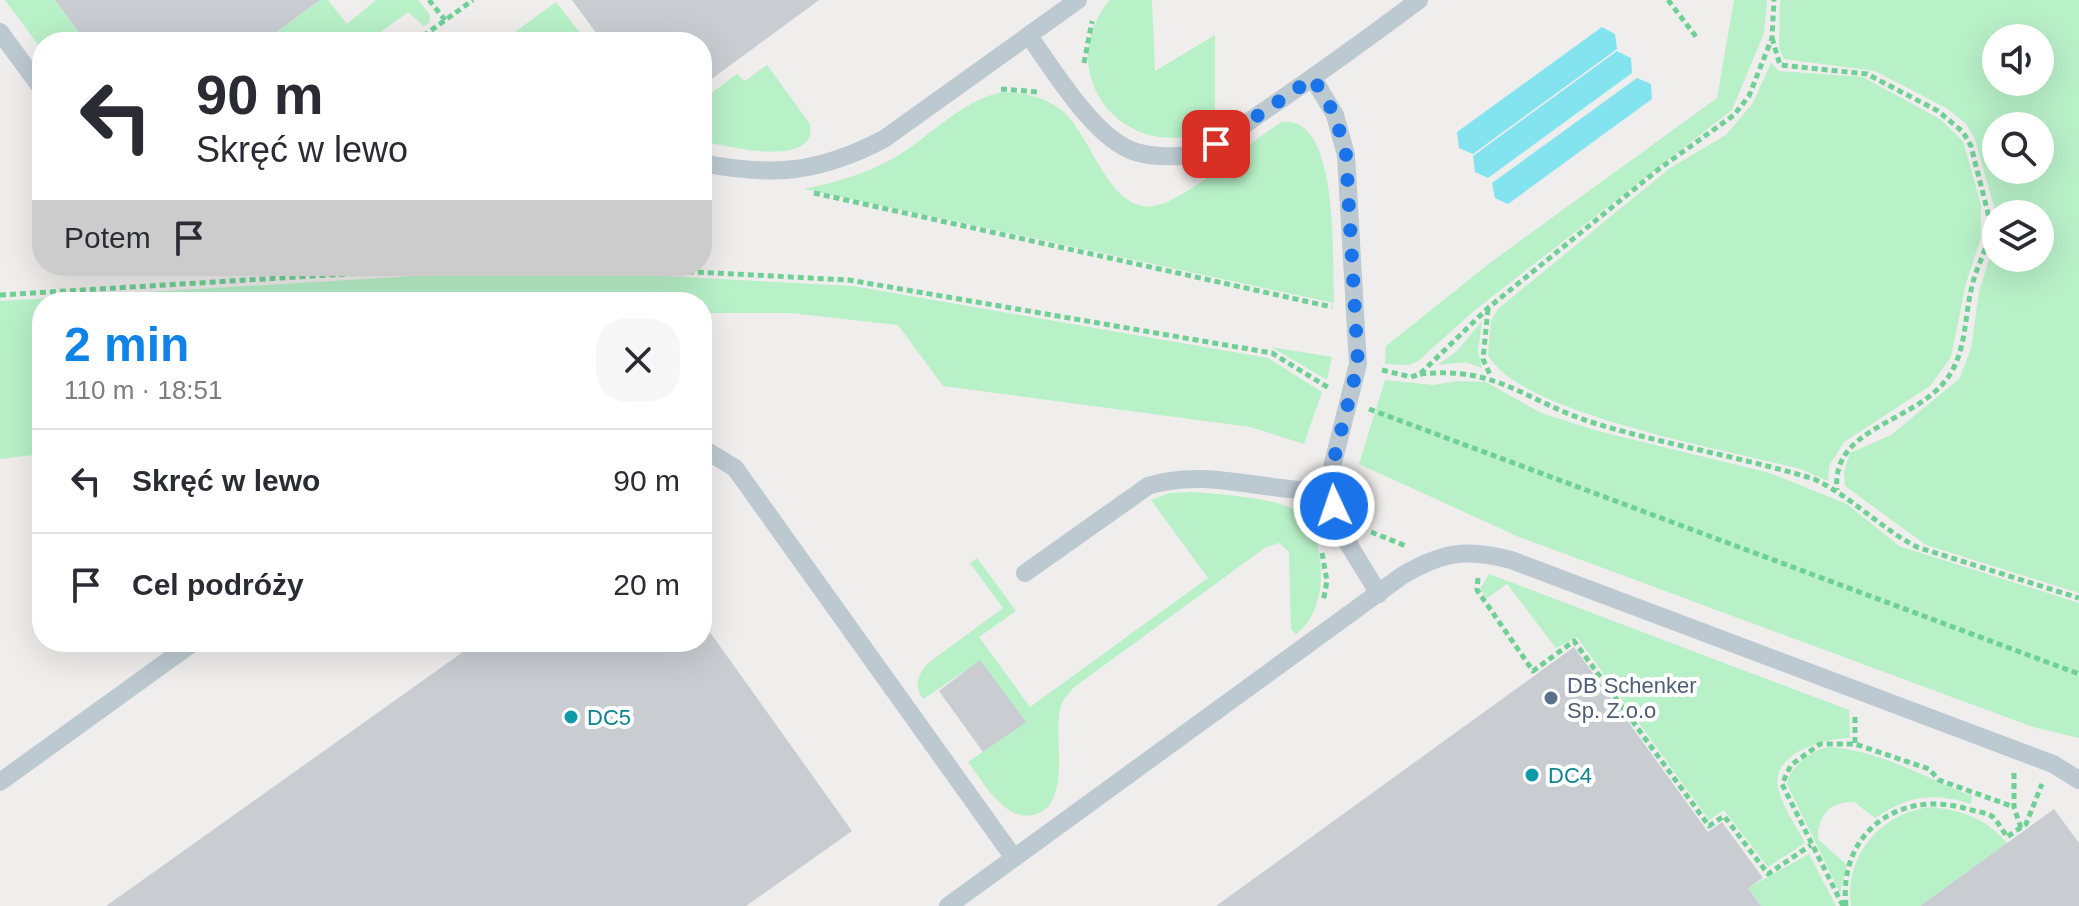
<!DOCTYPE html>
<html lang="pl">
<meta charset="utf-8">
<style>
body{margin:0;font-family:Helvetica,sans-serif;background:#f7f7f7;color:#2b2b33;height:100vh;display:flex;flex-direction:column;font-size:30px;white-space:nowrap}
*{box-sizing:border-box;margin:0}
p{font-size:26px;color:#7c7c81}
.icon{flex:none;width:44px;height:44px;fill:none;stroke:currentColor;stroke-width:2;stroke-linecap:round;stroke-linejoin:round}
.map{position:relative;flex:1;overflow:hidden}
.panel{position:absolute;left:32px;top:292px;width:680px;height:360px;display:flex;flex-direction:column;background:#fff;border-radius:32px;box-shadow:0 8px 32px #0002}
.panel>*{flex:none}
.guide{position:absolute;left:32px;top:32px;width:680px;height:244px;border-radius:32px;box-shadow:0 8px 32px #0002;background:#fff;color:#2b2b33;overflow:hidden}
.buttons{position:absolute;left:1982px;top:24px;display:grid;gap:16px}
.buttons a{display:grid;place-items:center;width:72px;height:72px;border-radius:50%;background:#fff;box-shadow:0 8px 32px #0002;font-size:40px}
.pin{position:absolute;display:grid;place-items:center;width:68px;height:68px;color:#fff;margin:-34px;border-radius:16px;box-shadow:0 4px 12px #0006}
.me{position:absolute;width:88px;margin:-44px;rotate:357deg;stroke-linejoin:round;filter:drop-shadow(0 0 6px #0008)}
.turn{display:flex;align-items:center;gap:28px;height:168px;padding:0 32px;font-size:36px}
.turn .icon{width:104px;height:104px;stroke-width:2.5}
.turn b{display:block;font-size:56px;line-height:68px}
.then{display:flex;align-items:center;height:76px;padding:0 32px;background:#0003;gap:16px;font-size:30px}
.round{display:grid;place-items:center;flex:none;width:84px;height:84px;border-radius:32px;background:#f7f7f7}
.head{display:flex;align-items:center;justify-content:space-between;height:136px;padding:0 32px}
h1{font-size:48px;font-weight:700;line-height:60px;color:#1084e6}
ul{padding:0;list-style:none}
li{display:flex;align-items:center;gap:24px;height:104px;padding:0 32px;border-top:2px solid #e1e1e2}
li div{flex:1}
li b{display:block;font-size:30px}
li em{font-style:normal}
.map>svg:first-child{display:block}
.green{fill:#b8f0c8;fill-rule:evenodd}
.water{fill:#83e4f0}
.building{fill:#c9cdd2}
.lines{fill:none;stroke-linecap:round;stroke-linejoin:round}
.path{stroke:#6fd096;stroke-width:5;stroke-dasharray:6 4;stroke-linecap:butt}
.lane{stroke:#bcc9d0;stroke-width:18}
.route{stroke:#1a73e8;stroke-width:14;stroke-dasharray:0 25.2}
.service-dot{fill:#5c6f8a;stroke:#fff;stroke-width:3}
.culture-dot{fill:#0f9aa8;stroke:#fff;stroke-width:3}
.labels{text-anchor:middle;dominant-baseline:central;stroke-width:8;stroke-linejoin:round;paint-order:stroke}
.service-label{font-size:22px;fill:#4e5e75;stroke:#fff;text-anchor:start}
.culture-label{font-size:22px;fill:#0d838f;stroke:#fff;text-anchor:start}
</style>
<div class="map">
<svg width="2079" height="906" viewBox="0 0 2079 906">
<rect width="100%" height="100%" fill="#f0eded"/>
<path class="green" d="M5,0H55L86,42H42V50Z
M320,0H328L347,24L376,0H418L430,15L429,23L424,26L408,12L367,42H263Z
M1110,0H1152L1155,71L1215,35V126C1130,172 1047,74 1110,0Z
M1734,0H1767L1764,33L1732,110L1475,310L1418,361L1409,365L1385,364L1386,346L1491,262L1717,98Z
M1780,0H2079V593L1926,545L1845,486L1844,472L1850,453L1891,435L1959,379L1971,349L1979,291L1996,238V258H2040V214H1996L1975,139L1966,124L1948,109L1875,71L1784,59L1779,47ZM1996,38H2040V82H1996ZM1996,126H2040V170H1996Z
M556,2L587,42H501Z
M1771,63L1779,71L1863,77L1940,119L1963,141L1981,205V238L1966,283L1951,357L1930,386L1844,442L1829,466L1828,481L1801,469C1735,452 1517,413 1488,355L1491,321L1498,309L1670,168L1726,135L1753,103Z
M767,65L810,124C818,170 726,146 702,141V100L737,74L745,81Z
M1002,92C1023,93 1043,96 1060,109C1095,135 1111,232 1171,200C1211,180 1244,145 1282,122C1341,114 1332,265 1334,303L804,189C834,183 865,174 892,159C931,137 958,102 1002,92Z
M529,269L853,286L1268,358L1322,392L1304,444L1250,427L943,386L898,325L790,313H702V302H42V454L0,459V301Z
M1482,321L1478,351L1482,368L1465,362L1438,365L1458,350Z
M1271,347L1332,357L1327,380Z
M1385,380L1433,385L1458,381L1486,382L1541,413L1598,431L1770,473L1847,504L1899,546L2079,603V738L2033,727L1519,537L1359,464Z
M1191,492C1218,494 1267,497 1291,508C1328,525 1332,610 1296,634L1291,629L1289,552L1279,543L1266,547L1073,688C1070,693 1064,698 1062,703C1050,729 1076,807 1032,815C1004,821 982,780 968,762L1025,722L980,661L923,699C914,686 917,676 927,664L1003,608L970,563L977,558L1016,611L979,637L1030,707L1208,578L1151,500L1169,493Z
M1489,574L1849,710L1850,738C1824,738 1767,754 1779,791C1784,809 1796,826 1805,843L1768,867L1724,810L1709,820L1577,637L1556,648L1507,584L1487,598L1480,589Z
M1828,747C1880,750 1925,778 1972,796L1971,804C1933,792 1908,796 1875,818L1854,802C1829,802 1818,815 1818,839L1847,865L1840,893L1787,784C1791,766 1810,751 1828,747Z
M1931,807C1962,810 1987,819 2007,843L1920,906H1851C1844,855 1882,812 1931,807Z
M1809,854L1836,906H1761L1748,888Z"/>
<path class="water" d="M1602,27L1615,34L1617,49L1473,154L1459,148L1457,132Z
M1617,51L1631,58L1632,73L1488,178L1475,172L1473,156Z
M1637,78L1651,84L1652,99L1508,204L1495,198L1492,183Z"/>
<path class="building" d="M55,0H320L263,42H86Z
M572,0H819L702,86V42H603Z
M702,621L852,831L746,906H106L477,642H702Z
M1574,647L1708,832L1722,822L1763,878L1748,888L1761,906H1216Z
M980,660L1026,722L983,752L939,691Z
M2054,809L2079,843V906H1920Z"/>
<g class="lines">
<path class="path" d="M429,0L445,20
M1668,0L1697,38
M1772,38L1780,65L1867,74L1938,111L1963,132L1971,146L1990,221C1991,244 1977,264 1972,286C1964,317 1967,353 1946,380C1912,424 1831,427 1837,490
M415,42L473,0
M1084,63L1092,21
M1001,89L1038,92
M814,193L1332,307
M578,266L849,280L1272,353L1329,388
M0,295L478,266
M1488,309L1483,359L1491,377
M1382,370L1411,377L1420,374L1488,308L1659,169L1734,115L1749,96L1772,38L1774,0
M1420,374C1499,366 1524,401 1594,423C1666,445 1742,457 1814,479C1852,497 1880,528 1917,547L2079,598
M1369,409L2079,674
M1371,532L1406,546
M1322,553L1327,581L1323,602
M1478,578L1477,590L1533,671L1574,641L1709,826L1724,816L1768,874L1811,845
M1855,717V744
M2014,773V807L2021,828
M1843,906L1782,784L1791,765L1820,744H1855L1929,769L1939,780L2014,807
M1846,906C1838,834 1897,790 1964,808C1972,811 1986,812 1993,817C1998,822 2003,831 2007,837L2026,824L2042,784"/>
<path class="lane" d="M0,32L42,89
M1029,36C1053,69 1095,140 1136,152C1152,157 1180,158 1197,153C1221,144 1243,125 1264,111C1317,75 1368,38 1419,0
M1313,78L1335,115L1346,155L1358,364L1332,467L1335,522L1379,594
M702,163C773,177 819,173 884,139L1078,0
M702,448L735,468L1014,858
M1025,573L1148,486C1208,466 1271,495 1332,490
M0,782L194,642
M948,906L1403,575C1443,552 1466,548 1511,560L2053,764L2079,780"/>
</g>
<g class="lines">
<path class="route" d="M1216,144L1313,78L1335,115L1346,155L1358,364L1332,467L1334,506"/>
</g>
<circle class="service-dot" cx="1551" cy="698" r="8"/>
<g class="culture-dot">
<circle cx="571" cy="717" r="8"/>
<circle cx="1532" cy="775" r="8"/>
</g>
<g class="labels">
<g class="service-label">
<text x="1567" y="685">DB Schenker<tspan x="1567" dy="25">Sp. Z.o.o</tspan></text>
</g>
<g class="culture-label">
<text x="587" y="717">DC5</text>
<text x="1548" y="775">DC4</text>
</g>
</g>
</svg>
<div class="buttons">
<a><svg class="icon" aria-label="sound" viewBox="0 0 24 24"><path d="M4 9h4l5-4v14l-5-4H4zM17 9q2 3 0 6"/></svg></a>
<a><svg class="icon" aria-label="search" viewBox="0 0 24 24"><circle cx="10" cy="10" r="6"/><path d="M15 15l6 6"/></svg></a>
<a><svg class="icon" aria-label="layers" viewBox="0 0 24 24"><path d="M12 4l9 5-9 5-9-5zM3 14l9 5 9-5"/></svg></a>
</div>
<div class="pin" style="left:1216px;top:144px;background:#d93025"><svg class="icon" aria-label="arrive" viewBox="0 0 24 24"><path d="M6 21V4h12l-3 4 3 4H6"/></svg></div>
<svg class="me" style="left:1334px;top:506px" viewBox="-20 -20 40 40"><circle r="17" fill="#1a73e8" stroke="#fff" stroke-width="3"/><path d="M0-11L8 9 0 5-8 9z" fill="#fff"/></svg>
<div class="guide">
<div class="turn"><svg class="icon" aria-label="left" viewBox="0 0 24 24"><path d="M17 20v-9H6M10 6l-5 5 5 5"/></svg><div><b>90 m</b>Skręć w lewo</div></div>
<div class="then">Potem<svg class="icon" aria-label="arrive" viewBox="0 0 24 24"><path d="M6 21V4h12l-3 4 3 4H6"/></svg></div>
</div>
<section class="panel">
<div class="head"><div><h1>2 min</h1><p>110 m · 18:51</p></div><a class="round"><svg class="icon" aria-label="close" viewBox="0 0 24 24"><path d="M6 6l12 12M18 6L6 18"/></svg></a></div>
<ul>
<li><svg class="icon" aria-label="left" viewBox="0 0 24 24"><path d="M17 20v-9H6M10 6l-5 5 5 5"/></svg><div><b>Skręć w lewo</b></div><em>90 m</em></li>
<li><svg class="icon" aria-label="arrive" viewBox="0 0 24 24"><path d="M6 21V4h12l-3 4 3 4H6"/></svg><div><b>Cel podróży</b></div><em>20 m</em></li>
</ul>
</section>
</div>
